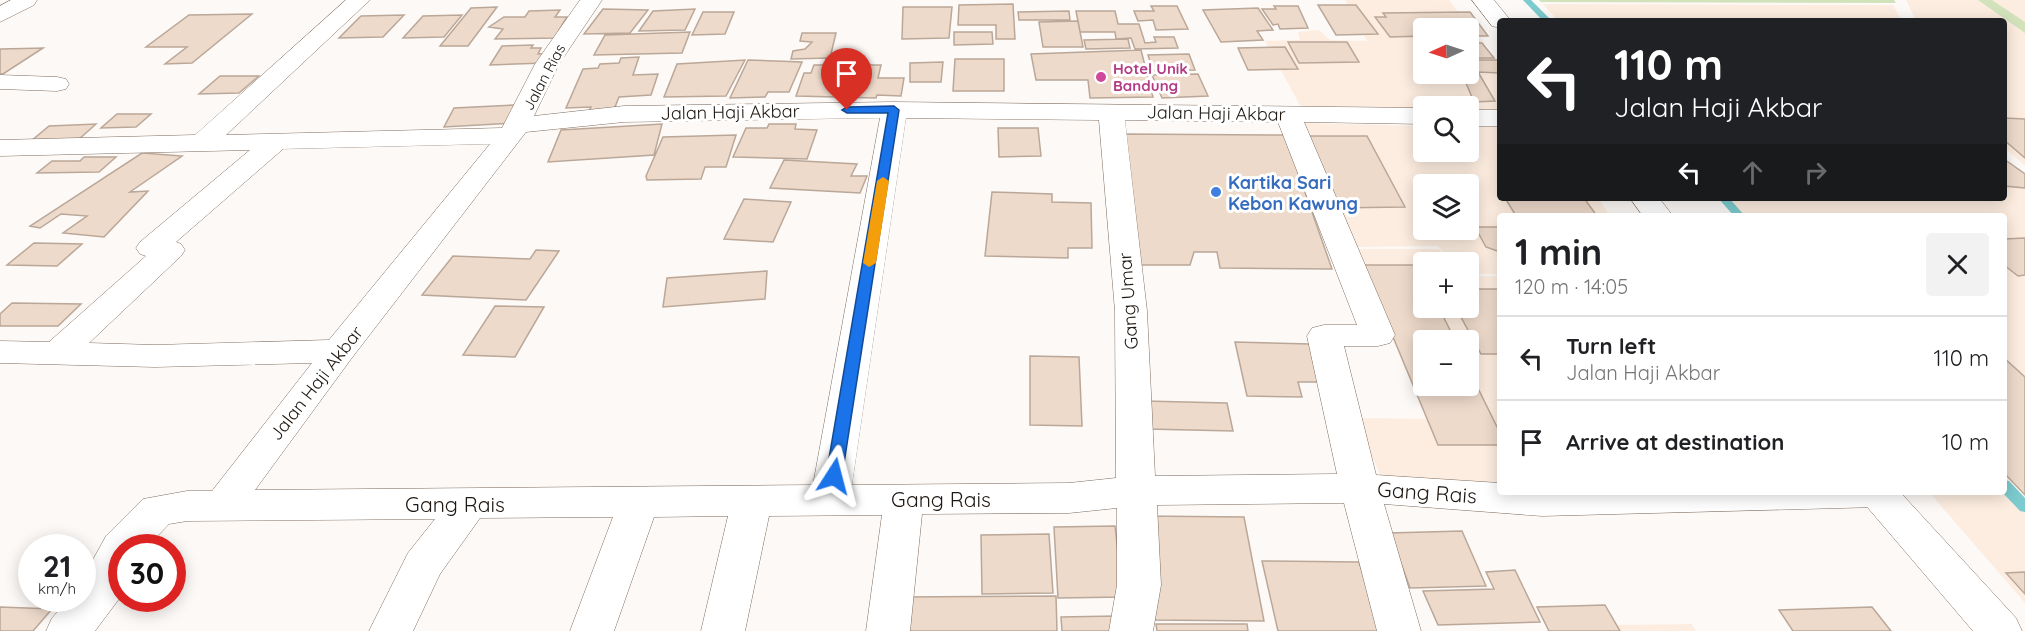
<!DOCTYPE html>
<meta charset="utf-8">
<style>
body{margin:0;font-family:Quicksand,sans-serif;background:#f2f2f2;color:#202124;height:100vh;display:flex;flex-direction:column;font-size:22px;white-space:nowrap}
*{box-sizing:border-box;margin:0}
p{font-size:20px;color:#757577}
.icon{flex:none;width:33px;height:33px;fill:none;stroke:currentColor;stroke-width:2;stroke-linecap:round;stroke-linejoin:round}
.map{position:relative;flex:1;overflow:hidden}
.panel{position:absolute;left:1497px;top:213px;width:510px;height:282px;display:flex;flex-direction:column;background:#fff;border-radius:6px;box-shadow:0 3px 15px #0003}
.panel>*{flex:none}
.guide{position:absolute;left:1497px;top:18px;width:510px;height:183px;border-radius:6px;box-shadow:0 3px 15px #0003;background:#202124;color:#fff;overflow:hidden}
.needle{width:39px;rotate:267deg}
.buttons{position:absolute;left:1413px;top:18px;display:grid;gap:12px}
.buttons a{display:grid;place-items:center;width:66px;height:66px;border-radius:6px;background:#fff;box-shadow:0 3px 15px #0003;font-size:30px}
.speed{position:absolute;left:18px;top:534px;display:flex;gap:12px;font-size:30px;font-weight:700;text-align:center}
.speed>*{display:grid;place-content:center;width:78px;height:78px;border-radius:50%;background:#fff;box-shadow:0 3px 15px #0003;line-height:1}
.speed small{font-size:15px;font-weight:400}
.speed .limit{border:9px solid #d22;background:#fff;color:#111}
.pin{position:absolute;display:grid;place-items:center;width:51px;height:51px;color:#fff;margin:-62px -26px;border-radius:50% 50% 50% 0;rotate:-45deg;box-shadow:0 0 6px #0007}
.pin .icon{rotate:45deg}
.me{position:absolute;width:66px;margin:-33px;rotate:9deg;stroke-linejoin:round;filter:drop-shadow(0 0 4px #0008)}
.turn{display:flex;align-items:center;gap:21px;height:126px;padding:0 18px;font-size:27px}
.turn .icon{width:78px;height:78px;stroke-width:2.5}
.turn b{display:block;font-size:42px;line-height:51px}
.lanes{display:flex;align-items:center;height:57px;padding:0 18px;background:#0003;justify-content:center;gap:30px;direction:ltr}
.lanes .off{opacity:.35}
.round{display:grid;place-items:center;flex:none;width:63px;height:63px;border-radius:6px;background:#f2f2f2}
.head{display:flex;align-items:center;justify-content:space-between;height:102px;padding:0 18px}
h1{font-size:36px;font-weight:800;line-height:45px}
ul{padding:0;list-style:none}
li{display:flex;align-items:center;gap:18px;height:84px;padding:0 18px;border-top:2px solid #e0e0e0}
li div{flex:1}
li b{display:block;font-size:22px}
li em{font-style:normal}
.map>svg:first-child{display:block}
.built{fill:#fdede0;fill-rule:evenodd}
.green{fill:#d2e3bc}
.lines{fill:none;stroke-linecap:round;stroke-linejoin:round}
.stream{fill:#7ccbcf;fill-rule:evenodd}
.building{fill:#eddacb;stroke:#baa798;stroke-width:1.5}
.minor-casing{stroke:#7e6d60;stroke-width:1}
.primary-casing{stroke:#7e6d60;stroke-width:1}
.minor{fill:#fff;fill-rule:evenodd}
.primary{fill:#fff;fill-rule:evenodd}
.route{fill:#1a73e8;stroke:#114b97;stroke-width:1.5}
.slow{fill:#f59e0b}
.hotel-dot{fill:#d1479c;stroke:#fff;stroke-width:2}
.shop-dot{fill:#3f7fe0;stroke:#fff;stroke-width:2}
.labels{text-anchor:middle;dominant-baseline:central;stroke-width:6;stroke-linejoin:round;paint-order:stroke}
.far-hotel-label{font-size:15px;font-weight:bold;fill:#b23c85;stroke:#fff;text-anchor:start}
.far-street-label{font-size:15px;fill:#1e1712;stroke:#fff}
.street-label{font-size:18px;fill:#1e1712;stroke:#fff}
.shop-label{font-size:18px;font-weight:bold;fill:#366cbe;stroke:#fff;text-anchor:start}
.near-street-label{font-size:21px;fill:#1e1712;stroke:#fff}
</style>
<div class="map">
<svg width="2025" height="631" viewBox="0 0 2025 631">
<rect width="100%" height="100%" fill="#fdf9f6"/>
<path class="built" d="M1345,0H1449L1500,65V114H1469L1468,106H1424L1423,112L1302,109L1265,41L1300,40L1298,32L1319,30L1330,40L1367,41ZM1424,28H1468V74H1424Z
M1906,0H2025V166L2004,147V21H1916Z
M1543,4L1893,5L1902,21H1558Z
M1297,123L1423,126L1424,152H1468L1469,127H1500V198H1598L1610,216H1500V274H1469L1468,262H1451L1438,246L1356,247ZM1424,184H1468V230H1424Z
M2004,159L2025,178V240H2004V216H1736L1720,198H2004Z
M2004,244H2025V492L2004,471Z
M1354,249H1439L1449,262H1424V308H1468L1469,276H1500V492H1581L1389,495L1355,418L1435,419ZM1424,340H1468V386H1424Z
M2004,476L2025,498V603L1929,492H2004Z
M1692,624L1696,631H1550L1547,626Z"/>
<path class="green" d="M1539,0H1894L1896,3L1541,2Z
M1978,0H1992L2025,22V33Z"/>
<g class="lines">
<path class="stream" d="M1523,0H1531L1552,21H1543Z
M1718,198H1729L1745,216H1734Z
M2004,480L2009,481L2025,498V512L2020,511L2002,492H2004Z"/>
</g>
<path class="building" d="M1013,4L1015,39H996V25H958L959,5Z
M1318,5H1356L1378,34L1336,35Z
M1151,6H1177L1188,29L1156,30L1153,20L1138,21L1134,11H1154Z
M1274,6H1298L1308,28L1280,29L1278,24L1273,25L1262,9H1276Z
M497,7L468,46H440L471,8Z
M903,7H952L949,38L902,39Z
M1258,8L1273,30L1257,31L1263,40L1221,42L1203,10Z
M603,9L648,10L630,33L584,34Z
M695,9L685,30L639,31L653,11Z
M560,10L555,17H567L559,30L565,29L560,38L495,39L503,29L489,27L504,17H525L529,11Z
M1069,11L1070,20H1019L1018,12Z
M1076,11H1115L1118,24H1139L1145,43L1156,42L1154,37H1174L1178,48L1135,49L1131,38L1116,39L1115,32H1080Z
M703,12H734L725,34L692,35Z
M1470,12L1488,36H1468V28H1424V36L1390,37L1375,17H1386L1383,13Z
M252,14L192,63L165,64L187,47H146L189,15Z
M404,15L383,37L339,38L361,16Z
M462,15L444,37L403,38L423,16Z
M1078,21L1083,47H1043L1039,22Z
M690,32L682,53L594,55L605,35Z
M954,32H992L993,44L954,45Z
M802,33H836L830,58L791,59L793,51L805,49L812,42L800,41Z
M1128,39L1130,48L1086,49L1084,40Z
M1288,42H1347L1359,62L1299,63Z
M1468,43H1482L1494,58H1468Z
M533,45L531,48H541L538,54L550,53L545,63L490,65L502,46Z
M1285,47L1298,69L1248,70L1238,48Z
M43,48L3,74H0V49Z
M1141,50L1153,97L1090,98L1088,80H1036L1031,54Z
M1189,54L1195,70L1153,71L1148,55Z
M639,57L633,75L658,74L651,95L619,97L613,112L588,114L591,107L566,108L583,69L598,68L600,64L619,63L621,58Z
M955,59H1004V91H953Z
M745,60L726,96L664,97L677,64Z
M748,60L802,62L789,92H768L765,97L730,98Z
M1468,60H1500V73L1478,72L1495,101L1474,102L1463,76L1436,74H1468Z
M943,62L941,82H910V63Z
M814,65H881L878,78H904L901,96L877,95L876,98L796,96L804,73H811Z
M1198,74L1208,96L1162,98L1152,75Z
M220,76H259L239,93L199,94Z
M515,105L514,123L444,127L454,108Z
M117,114H151L136,127L101,128Z
M2004,118L2025,119V158L2004,140Z
M96,124L78,140L30,142L49,126Z
M662,124L654,155L548,162L561,130Z
M769,124H796L795,129L817,130L807,159L733,157L746,128H767Z
M998,128H1038L1041,156L999,157Z
M1120,134L1285,135L1332,269L1220,268L1217,252H1194L1190,265H1135Z
M736,135L726,167H705L701,179L647,180L646,176L663,137Z
M1302,136H1367L1405,207L1333,208Z
M142,153L182,156L130,192L148,191L104,237L63,233L87,216L61,214L40,228L30,226Z
M84,157H116L99,172L37,173L52,161H80Z
M2004,159L2025,174V188L2004,186Z
M784,160L857,164L851,176H867L860,193L770,188Z
M992,192L1052,194V202L1091,203L1092,248H1068V258L985,256Z
M1505,198H1584L1597,216H1516Z
M744,199L791,202L773,242L724,239Z
M1475,227H1500V252L1486,247Z
M2025,238V275L2018,276L2004,265V239Z
M34,243L82,244L57,266L7,265Z
M536,250L559,251L526,300L422,295L453,256L530,259Z
M1363,265H1418L1424,275V308H1439L1455,340H1424V386H1468V368L1500,433V445H1438Z
M767,271L765,299L663,307L667,278Z
M1468,289H1500V354H1481L1456,308H1468Z
M12,303L81,304L58,326H0V314Z
M495,306L544,307L515,357L463,355Z
M1235,342L1310,344L1322,382H1298L1302,397L1247,396Z
M1030,356L1079,357L1082,426L1030,425Z
M2004,358L2025,377V495L2004,473Z
M1144,401L1227,403L1233,431L1147,429Z
M1141,516L1244,517L1264,621L1150,620Z
M1115,526L1123,597L1058,598L1054,527Z
M1462,531L1486,586L1410,588L1390,533Z
M1049,534L1053,593L982,594L981,535Z
M1262,561L1359,562L1381,631H1278Z
M1515,570L1540,622L1438,625L1423,591L1494,589L1486,572Z
M2025,572V594L2006,573Z
M1056,596L1057,631H898L901,597Z
M1605,605L1620,631H1549L1537,607Z
M0,607L52,609L33,631H0Z
M1872,607L1891,631H1793L1779,610Z
M1115,616L1116,631H1062L1061,617Z
M1156,624H1247L1248,631H1157Z"/>
<g class="lines">
<defs>
<path id="minor" d="M11,0H37L34,5L0,22V6Z
M346,0H370L226,135L502,128L535,64L580,0H602L559,64L534,116L624,106L894,102L1424,108V124L1304,122L1395,335L1390,343L1378,346H1344L1376,475L1500,483V492H1898L1892,502L1878,507L1542,516L1384,504L1421,631H1377L1344,503L1157,505L1161,585L1153,631H1109L1117,585V508L1069,513L922,514L910,631H866L882,515L769,516L745,631H701L728,516L654,517L614,631H570L613,517L480,518L440,574L413,631H369L408,553L435,519L187,521L169,524L146,548H122V595L95,631H46L52,618L70,598H82L85,574L106,536L143,499L187,491H212L312,363L155,367L0,363V341L49,342L146,256L140,254L136,248L140,242L250,150L0,156V140L195,135ZM880,118L813,485L255,490L351,359L526,132L624,122ZM906,118L1099,120L1115,311L1116,478L1069,483L852,485ZM1125,120L1278,122L1357,325H1324L1312,328L1307,336L1337,474L1155,476L1147,311ZM490,144L329,340L155,345L89,343L181,256L185,250L181,244L176,242L283,149Z
M0,75L57,77L66,79L69,84L66,89L57,91L0,89Z
M1468,110H1500V126H1468Z"/>
<path id="primary" d="M1472,0H1494L1511,21H1500V28L1492,26Z
M1630,198H1659L1673,216H1643Z
M1857,492H1900L2016,618L2022,631H1973L1863,502Z"/>
</defs>
<use href="#minor" class="minor-casing"/>
<use href="#primary" class="primary-casing"/>
<use href="#minor" class="minor"/>
<use href="#primary" class="primary"/>
</g>
<path class="route" d="M894,106L899,110L842,476L834,482L826,476L888,113H847L842,110L847,107Z"/>
<path class="slow" d="M883,177L889,181L876,263L869,267L863,263L877,181Z"/>
<circle class="hotel-dot" cx="1101" cy="77" r="6"/>
<circle class="shop-dot" cx="1216" cy="192" r="6"/>
<g class="labels">
<g class="far-hotel-label">
<text x="1113" y="68">Hotel Unik<tspan x="1113" dy="17">Bandung</tspan></text>
</g>
<g class="far-street-label">
<text transform="translate(544 77) rotate(-62)">Jalan Rias</text>
</g>
<g class="street-label">
<text transform="translate(730 112) rotate(-1)">Jalan Haji Akbar</text>
<text transform="translate(1216 113) rotate(1)">Jalan Haji Akbar</text>
<text transform="translate(1128 301) rotate(-94)">Gang Umar</text>
<text transform="translate(316 383) rotate(-52)">Jalan Haji Akbar</text>
</g>
<g class="shop-label">
<text x="1228" y="182">Kartika Sari<tspan x="1228" dy="21">Kebon Kawung</tspan></text>
</g>
<g class="near-street-label">
<text transform="translate(1427 492) rotate(4)">Gang Rais</text>
<text x="941" y="499">Gang Rais</text>
<text x="455" y="504">Gang Rais</text>
</g>
</g>
</svg>
<div class="buttons">
<a><svg class="needle" viewBox="-14 -14 28 28"><path d="M0-13l5 13h-10z" fill="#e53935"/><path d="M0 13l5-13h-10z" fill="#757577"/></svg></a>
<a><svg class="icon" aria-label="search" viewBox="0 0 24 24"><circle cx="10" cy="10" r="6"/><path d="M15 15l6 6"/></svg></a>
<a><svg class="icon" aria-label="layers" viewBox="0 0 24 24"><path d="M12 4l9 5-9 5-9-5zM3 14l9 5 9-5"/></svg></a>
<a>+</a>
<a>−</a>
</div>
<div class="speed"><div>21<small>km/h</small></div><div class="limit">30</div></div>
<div class="pin" style="left:847px;top:110px;background:#d93025"><svg class="icon" aria-label="arrive" viewBox="0 0 24 24"><path d="M6 21V4h12l-3 4 3 4H6"/></svg></div>
<svg class="me" style="left:834px;top:476px" viewBox="-20 -20 40 40"><path d="M0-17L14 15 0 8-14 15z" fill="#1a73e8" stroke="#fff" stroke-width="4"/></svg>
<div class="guide">
<div class="turn"><svg class="icon" aria-label="left" viewBox="0 0 24 24"><path d="M17 20v-9H6M10 6l-5 5 5 5"/></svg><div><b>110 m</b>Jalan Haji Akbar</div></div>
<div class="lanes"><svg class="icon" aria-label="left" viewBox="0 0 24 24"><path d="M17 20v-9H6M10 6l-5 5 5 5"/></svg><svg class="icon off" aria-label="ahead" viewBox="0 0 24 24"><path d="M12 20V5M6 11l6-6 6 6"/></svg><svg class="icon off" aria-label="right" viewBox="0 0 24 24"><path d="M7 20v-9h11M14 6l5 5-5 5"/></svg></div>
</div>
<section class="panel">
<div class="head"><div><h1>1 min</h1><p>120 m · 14:05</p></div><a class="round"><svg class="icon" aria-label="close" viewBox="0 0 24 24"><path d="M6 6l12 12M18 6L6 18"/></svg></a></div>
<ul>
<li><svg class="icon" aria-label="left" viewBox="0 0 24 24"><path d="M17 20v-9H6M10 6l-5 5 5 5"/></svg><div><b>Turn left</b><p>Jalan Haji Akbar</p></div><em>110 m</em></li>
<li><svg class="icon" aria-label="arrive" viewBox="0 0 24 24"><path d="M6 21V4h12l-3 4 3 4H6"/></svg><div><b>Arrive at destination</b></div><em>10 m</em></li>
</ul>
</section>
</div>
